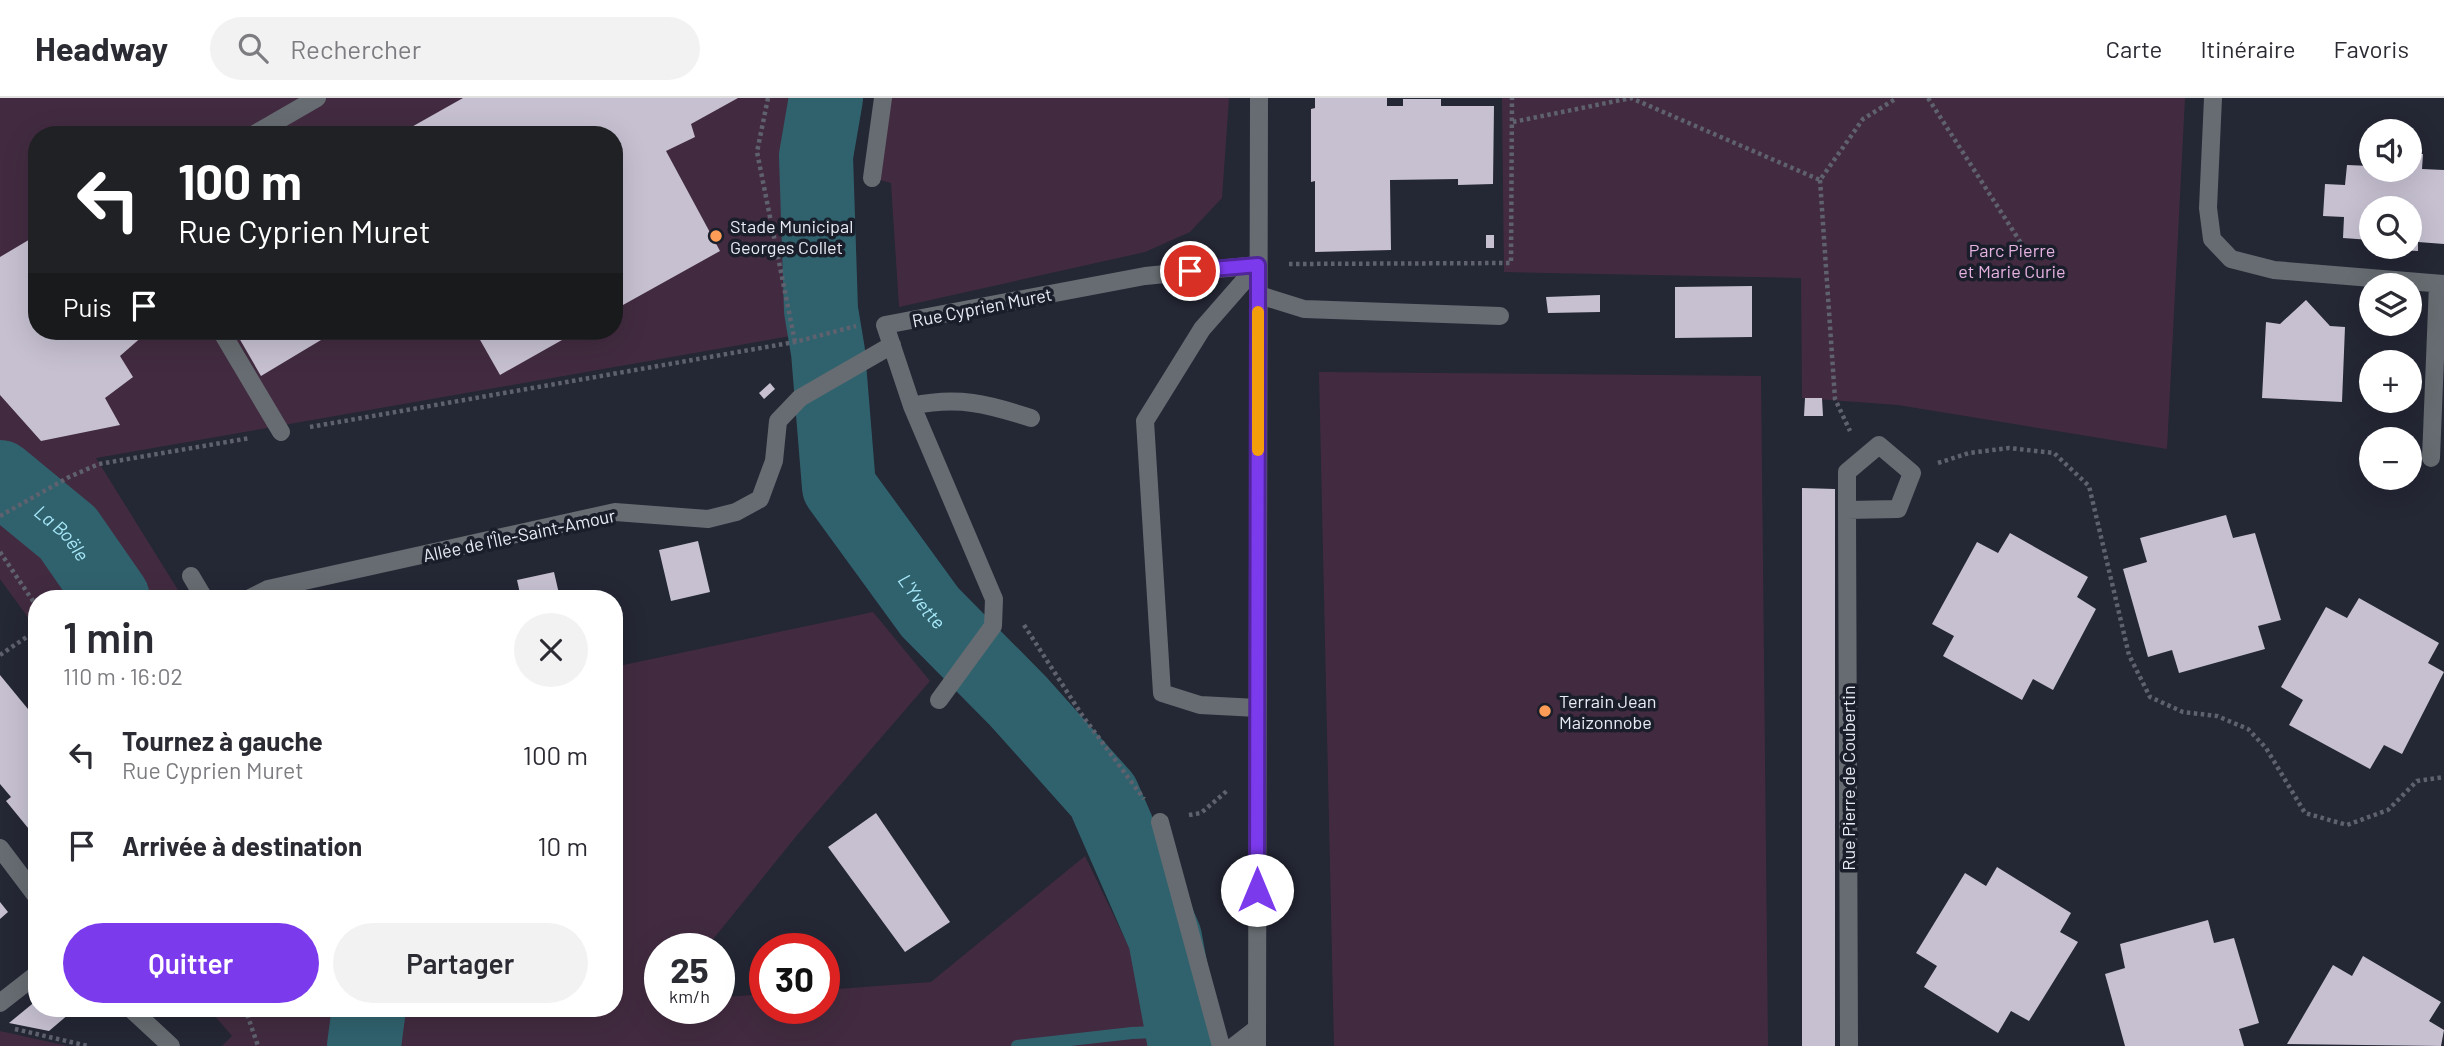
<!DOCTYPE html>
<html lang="fr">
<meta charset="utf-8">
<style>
body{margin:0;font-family:Barlow,sans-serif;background:#f2f2f3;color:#2b2b33;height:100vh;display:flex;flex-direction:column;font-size:26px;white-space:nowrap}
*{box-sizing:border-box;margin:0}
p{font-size:23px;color:#7c7c81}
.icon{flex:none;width:38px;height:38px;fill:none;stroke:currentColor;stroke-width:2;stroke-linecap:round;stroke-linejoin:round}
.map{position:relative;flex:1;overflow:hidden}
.side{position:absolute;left:28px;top:492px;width:595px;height:427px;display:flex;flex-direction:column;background:#fff;border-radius:28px;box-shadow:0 7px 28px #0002}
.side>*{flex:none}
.guide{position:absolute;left:28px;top:28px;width:595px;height:214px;border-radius:28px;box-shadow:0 7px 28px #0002;background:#202124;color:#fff;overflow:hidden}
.fabs{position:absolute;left:2359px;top:21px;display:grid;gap:14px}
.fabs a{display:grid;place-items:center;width:63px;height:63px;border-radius:50%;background:#fff;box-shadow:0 7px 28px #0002;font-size:35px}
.speed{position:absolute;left:644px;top:835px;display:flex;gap:14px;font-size:35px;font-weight:700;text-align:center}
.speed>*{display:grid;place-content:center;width:91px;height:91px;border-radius:50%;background:#fff;box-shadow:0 7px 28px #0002;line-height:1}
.speed small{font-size:18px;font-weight:400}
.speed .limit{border:10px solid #d22;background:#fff;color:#111}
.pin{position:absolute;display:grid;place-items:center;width:60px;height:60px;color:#fff;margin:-30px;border:4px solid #fff;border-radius:50%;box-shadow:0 2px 7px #0007}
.me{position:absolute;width:77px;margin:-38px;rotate:0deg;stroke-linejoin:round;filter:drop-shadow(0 0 5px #0008)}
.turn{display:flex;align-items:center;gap:24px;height:147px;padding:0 35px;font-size:32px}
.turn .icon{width:91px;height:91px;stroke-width:2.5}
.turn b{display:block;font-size:49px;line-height:60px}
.then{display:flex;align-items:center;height:66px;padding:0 35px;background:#0003;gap:14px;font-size:26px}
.round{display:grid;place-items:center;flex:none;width:74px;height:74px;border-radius:37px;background:#f2f2f3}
.headline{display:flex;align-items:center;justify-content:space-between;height:119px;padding:0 35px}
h1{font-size:42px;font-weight:600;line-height:52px}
.action{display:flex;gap:14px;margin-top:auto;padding:14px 35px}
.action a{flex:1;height:80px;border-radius:42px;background:#7c3aed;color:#fff;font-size:28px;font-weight:600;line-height:80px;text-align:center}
.action a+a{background:#f2f2f3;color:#2b2b33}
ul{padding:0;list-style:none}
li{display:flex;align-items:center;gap:21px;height:91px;padding:0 35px}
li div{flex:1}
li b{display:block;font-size:26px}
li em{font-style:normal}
header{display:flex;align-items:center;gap:42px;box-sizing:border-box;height:98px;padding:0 35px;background:#fff;border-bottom:2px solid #e1e1e2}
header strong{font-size:33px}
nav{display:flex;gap:38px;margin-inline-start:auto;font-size:24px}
.search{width:490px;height:63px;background:#f2f2f3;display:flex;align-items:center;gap:18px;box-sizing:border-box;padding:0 24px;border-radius:38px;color:#7c7c81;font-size:26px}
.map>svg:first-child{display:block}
.green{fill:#422b40;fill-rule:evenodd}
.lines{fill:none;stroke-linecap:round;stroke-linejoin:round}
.stream{stroke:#30626e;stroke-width:12}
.river{stroke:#30626e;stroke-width:74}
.building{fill:#c6c0d1}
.path{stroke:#5f626e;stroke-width:4.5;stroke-dasharray:3.5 3.5;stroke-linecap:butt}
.service{stroke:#666c71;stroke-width:18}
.minor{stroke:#666c71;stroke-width:18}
.route-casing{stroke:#51269a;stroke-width:18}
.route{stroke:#7c3aed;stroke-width:12}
.slow{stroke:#f59e0b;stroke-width:12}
.poi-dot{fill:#fd9c57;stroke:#1a1e2a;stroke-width:2.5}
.labels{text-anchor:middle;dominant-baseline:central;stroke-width:7;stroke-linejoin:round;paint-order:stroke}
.poi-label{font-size:18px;fill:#e9ebf4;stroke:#1a1e2a;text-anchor:start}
.park-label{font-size:18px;fill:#e6b2e2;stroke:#1a1e2a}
.street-label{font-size:18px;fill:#e9ebf4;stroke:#1a1e2a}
.water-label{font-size:19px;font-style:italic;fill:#a6e7f8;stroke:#1a1e2a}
</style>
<header>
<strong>Headway</strong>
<div class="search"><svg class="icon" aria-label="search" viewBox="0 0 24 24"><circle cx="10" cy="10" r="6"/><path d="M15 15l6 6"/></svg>Rechercher</div>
<nav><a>Carte</a><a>Itinéraire</a><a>Favoris</a></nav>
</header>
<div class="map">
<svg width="2444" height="948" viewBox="0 0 2444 948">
<rect width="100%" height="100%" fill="#242734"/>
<path class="green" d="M0,0H826L816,58L819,233L96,360L183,500H37V532L0,481ZM37,37H614V233H37Z
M882,0H1229L1222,100L1190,134L1145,154L899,209L891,85L872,80Z
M1502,0H2185L2167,351L1898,307L1802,300L1801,180L1504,174Z
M1319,274L1761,278L1768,948H1334Z
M873,514L930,583L798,736L706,850H660V910H719V889L726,899L765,896V910H824V892L931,884L1085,758L1138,868L1154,948H222L232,938L208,910H614V569Z
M0,933L68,948H0Z"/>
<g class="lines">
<path class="stream" d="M1017,948L1132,935L1182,933"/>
<g class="river">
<path id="s1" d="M826,0L816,58L821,212L828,254L839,389L930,514L1018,603L1103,698L1165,840L1185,948"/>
<path id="s2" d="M0,379L68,435L113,500"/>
<path d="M364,948L369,910"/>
</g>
</g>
<path class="building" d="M463,0H738L691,26L695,39L666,53L720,153L614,212V37H405L408,31Z
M1315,0H1387V8H1403V1H1441V8H1494L1493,86L1458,87V81L1390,82L1391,152L1315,154V83L1311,84V11L1315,10Z
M2410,56H2423L2422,71L2444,72V146L2418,144V153L2399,152L2400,149H2410V110H2371V142L2343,140L2344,119L2323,118L2325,86L2345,87L2347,67L2371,68V72H2410Z
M37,137V233H141L144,237L120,258L133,279L105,300L120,327L41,343L0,297V159Z
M1486,137H1494V150H1486Z
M1752,188V239L1675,240V189Z
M1600,197V214L1548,215L1546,199Z
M2306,202L2330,228L2345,229L2342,304L2262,300L2266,224L2280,226Z
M235,233H336L261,278Z
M475,233H578L500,277Z
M770,285L775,291L764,301L759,295Z
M1805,300H1822L1823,318H1804Z
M1802,390L1835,391V948H1802Z
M2226,417L2233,440L2255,435L2281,522L2258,528L2265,551L2179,575L2172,552L2148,559L2123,471L2147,464L2140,440Z
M2010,435L2088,479L2077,499L2096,511L2053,592L2033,581L2022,602L1943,558L1954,538L1932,526L1977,444L1998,455Z
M698,443L710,494L671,503L659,452Z
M554,474L560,500H521L517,482Z
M2359,500L2439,545L2428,565L2444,574L2402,656L2384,647L2370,671L2289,627L2303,602L2281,589L2326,509L2347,520Z
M0,577L37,622V741L6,703L11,699L0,686Z
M876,715L950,824L905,854L828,749Z
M1997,769L2071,815L2060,834L2078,844L2029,923L2011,913L1998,935L1924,889L1937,868L1916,855L1965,775L1986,788Z
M0,804L8,814L0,821Z
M2208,822L2214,845L2234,840L2259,925L2239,931L2244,948H2125L2105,876L2125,870L2120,846Z
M2363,858L2441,904L2429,923L2444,932L2441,948L2287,946L2333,867L2352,878Z
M37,902V910H76L49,933L9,925Z"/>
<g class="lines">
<path class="path" d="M768,0L757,54L795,244
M1928,0L2028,156
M1513,24L1631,0L1820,82L1863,21L1897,0
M1820,82L1835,301L1850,333
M1289,166L1511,165L1512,0
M310,329L795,244L856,228
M1938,365L1969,355L2009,350L2054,355L2089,388L2129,557L2150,599L2183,614L2217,618L2248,631L2266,650L2305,715L2347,727L2388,712L2417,683L2444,679
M0,418L69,379L99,366L250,340
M0,454L37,509
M1024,527L1082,617L1144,701
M0,557L37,532
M1189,717L1201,715L1228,692
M245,910L258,948
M15,931L88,948"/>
<path class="service" d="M2213,0L2208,110L2212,141L2231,161L2274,172L2444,186
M253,37L317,0
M872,80L883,0
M1259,197L1304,211L1500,218
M221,233L281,334
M912,308C958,298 988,306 1031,320
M2431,360L2438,186
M191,478L204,500
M250,500L268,491L615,414L708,421L736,414L760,401L774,363L778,323L800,300L892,247
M939,602L993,528L994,501L912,308L885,227L1145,178L1258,167
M1257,610L1200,607L1162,595L1145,323L1202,231L1258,167
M1160,724L1221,948
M1234,948L1256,931"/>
<path class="minor" d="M1847,412L1898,411L1912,375L1879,347L1847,374V412L1849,948
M0,750L37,799
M0,905L37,876
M130,910L171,948
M1257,948L1259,0"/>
</g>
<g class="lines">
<defs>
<path id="route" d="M1190,173L1258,167L1257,792"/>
</defs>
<use href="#route" class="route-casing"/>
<use href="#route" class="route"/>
<path class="slow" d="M1258,352V214"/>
</g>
<g class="poi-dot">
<circle cx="716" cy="138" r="7"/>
<circle cx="1545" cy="613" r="7"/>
</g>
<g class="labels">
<g class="poi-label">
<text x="730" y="128">Stade Municipal<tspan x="730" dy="21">Georges Collet</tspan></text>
<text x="1559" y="603">Terrain Jean<tspan x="1559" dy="21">Maizonnobe</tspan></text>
</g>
<g class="park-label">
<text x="2012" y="152">Parc Pierre<tspan x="2012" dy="21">et Marie Curie</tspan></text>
</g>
<g class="street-label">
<text transform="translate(982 209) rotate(-11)">Rue Cyprien Muret</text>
<text transform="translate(519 437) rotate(-12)">Allée de l'Île-Saint-Amour</text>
<text transform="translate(1848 680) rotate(-90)">Rue Pierre de Coubertin</text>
</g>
<g class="water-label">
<text stroke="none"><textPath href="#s2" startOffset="84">La Boële</textPath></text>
<text stroke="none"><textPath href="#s1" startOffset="532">L'Yvette</textPath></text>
</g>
</g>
</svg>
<div class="fabs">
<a><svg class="icon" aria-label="sound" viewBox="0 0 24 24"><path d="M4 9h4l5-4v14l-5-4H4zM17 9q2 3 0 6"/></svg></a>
<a><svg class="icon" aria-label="search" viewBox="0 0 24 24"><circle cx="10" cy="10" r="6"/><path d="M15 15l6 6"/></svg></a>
<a><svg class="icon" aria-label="layers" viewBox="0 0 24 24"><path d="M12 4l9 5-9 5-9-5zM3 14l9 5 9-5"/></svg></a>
<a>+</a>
<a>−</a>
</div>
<div class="speed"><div>25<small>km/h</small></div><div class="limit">30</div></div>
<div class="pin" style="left:1190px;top:173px;background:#d93025"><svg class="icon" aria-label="arrive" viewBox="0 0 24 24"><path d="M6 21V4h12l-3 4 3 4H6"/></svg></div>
<svg class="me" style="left:1257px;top:792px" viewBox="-20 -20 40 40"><circle r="19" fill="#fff"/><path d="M0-13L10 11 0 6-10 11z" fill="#7c3aed"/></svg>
<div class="guide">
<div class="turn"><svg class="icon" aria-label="left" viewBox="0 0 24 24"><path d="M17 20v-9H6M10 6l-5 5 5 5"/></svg><div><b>100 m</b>Rue Cyprien Muret</div></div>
<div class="then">Puis<svg class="icon" aria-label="arrive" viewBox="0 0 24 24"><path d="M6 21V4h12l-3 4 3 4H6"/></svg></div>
</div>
<section class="side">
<div class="headline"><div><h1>1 min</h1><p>110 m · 16:02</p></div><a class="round"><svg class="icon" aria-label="close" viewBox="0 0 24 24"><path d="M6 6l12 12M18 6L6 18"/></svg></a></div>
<ul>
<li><svg class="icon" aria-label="left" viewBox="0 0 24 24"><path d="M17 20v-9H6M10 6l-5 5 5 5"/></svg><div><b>Tournez à gauche</b><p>Rue Cyprien Muret</p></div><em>100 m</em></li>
<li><svg class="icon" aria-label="arrive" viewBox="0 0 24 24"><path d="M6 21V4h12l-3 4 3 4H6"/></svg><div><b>Arrivée à destination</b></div><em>10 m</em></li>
</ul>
<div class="action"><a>Quitter</a><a>Partager</a></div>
</section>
</div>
